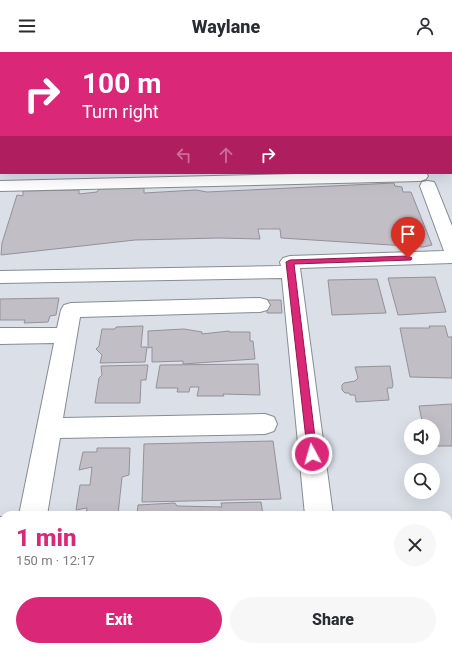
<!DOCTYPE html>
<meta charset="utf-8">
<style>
body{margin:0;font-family:Roboto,sans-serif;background:#f7f7f7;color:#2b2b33;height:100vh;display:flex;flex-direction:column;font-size:15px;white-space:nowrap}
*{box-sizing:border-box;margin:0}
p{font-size:13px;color:#7c7c81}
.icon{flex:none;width:22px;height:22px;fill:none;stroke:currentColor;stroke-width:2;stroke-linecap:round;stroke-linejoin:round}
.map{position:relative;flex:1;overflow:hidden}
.details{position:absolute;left:0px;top:459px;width:452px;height:140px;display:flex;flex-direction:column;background:#fff;border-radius:12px 12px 0 0;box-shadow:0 4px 16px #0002}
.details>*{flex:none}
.guide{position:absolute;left:0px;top:0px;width:452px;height:122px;box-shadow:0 4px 16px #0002;background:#db2777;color:#fff;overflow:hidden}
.fabs{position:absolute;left:404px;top:367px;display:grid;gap:8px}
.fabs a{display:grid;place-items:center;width:36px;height:36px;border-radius:50%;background:#fff;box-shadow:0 4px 16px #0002;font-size:20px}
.pin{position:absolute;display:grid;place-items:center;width:34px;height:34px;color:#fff;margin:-41px -17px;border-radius:50% 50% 50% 0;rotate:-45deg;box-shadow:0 0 4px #0007}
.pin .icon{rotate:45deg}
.me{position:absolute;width:44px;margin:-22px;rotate:354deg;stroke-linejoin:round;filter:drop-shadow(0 0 3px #0008)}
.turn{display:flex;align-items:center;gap:14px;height:84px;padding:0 16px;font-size:18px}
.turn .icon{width:52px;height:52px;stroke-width:2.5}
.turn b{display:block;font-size:28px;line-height:34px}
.lanes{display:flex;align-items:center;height:38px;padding:0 16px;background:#0003;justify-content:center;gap:20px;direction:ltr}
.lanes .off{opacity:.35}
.round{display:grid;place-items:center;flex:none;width:42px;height:42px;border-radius:21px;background:#f7f7f7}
.headline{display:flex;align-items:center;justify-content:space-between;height:68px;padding:0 16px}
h1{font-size:24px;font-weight:800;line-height:30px;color:#db2777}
.primary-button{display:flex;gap:8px;margin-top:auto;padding:8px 16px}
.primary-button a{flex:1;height:46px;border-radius:24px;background:#db2777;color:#fff;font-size:16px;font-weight:800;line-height:46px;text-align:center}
.primary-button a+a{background:#f7f7f7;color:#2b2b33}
header{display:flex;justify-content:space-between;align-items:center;height:52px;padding:0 16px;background:#fff;font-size:18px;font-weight:800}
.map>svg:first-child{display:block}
.building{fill:#c2bec6;stroke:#959199}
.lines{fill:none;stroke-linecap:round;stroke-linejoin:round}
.minor-casing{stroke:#878c94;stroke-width:2}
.minor{fill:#fff;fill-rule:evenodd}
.rail{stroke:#3c3f42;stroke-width:2;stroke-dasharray:4 2;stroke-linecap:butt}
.route{fill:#db2777;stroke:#8e194d}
</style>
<header><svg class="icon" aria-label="menu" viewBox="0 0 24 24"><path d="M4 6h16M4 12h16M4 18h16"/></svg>Waylane<svg class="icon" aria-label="person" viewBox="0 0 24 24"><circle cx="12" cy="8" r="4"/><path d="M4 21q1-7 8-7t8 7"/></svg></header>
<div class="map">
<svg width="452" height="599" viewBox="0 0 452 599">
<rect width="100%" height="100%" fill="#dadfe8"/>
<path class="building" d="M394,131L395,134L402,135L403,140H411L432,193L423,195L281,186L280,177H258L260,187L219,186L135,188L1,203L2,191L17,143L23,144V139L79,138V142L97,140L99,137L144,136V141L196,138L207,140Z
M435,225L446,260L398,263L388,226Z
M377,227L386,261L332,263L328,228Z
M59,246L56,263L50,264L48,270L24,271L25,268H0V247Z
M267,248H281L282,261H267Z
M143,274L141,295H147L145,310L100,311L102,303L96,297L99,294L102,277H115L116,275Z
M429,274H445L448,285H452V326L410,325L400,276H430Z
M184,277L202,280V282L229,279V280H250V289H253L255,307L183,312V309L152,310V295L148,296V279Z
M258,312L260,343L223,342L224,344H197L199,335H190L189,340H177L178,336H156L160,313Z
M148,313L146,328H141L140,351H95L99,326L102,323L101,314Z
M390,314L393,333L392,336H387L389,348L356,350L355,343H350L349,341H345L342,338V333L344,331L355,329L358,326L355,315Z
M452,352V394H433V374H423L419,354Z
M273,389L281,447L142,450L144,392Z
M97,396H130L129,423L122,425L118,463H86L87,456L76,458L80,433H90L92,415L79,418L83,400H97Z
M261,450L263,463H137L138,453L175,451L177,454L222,455L221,451Z
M55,595H115V599H66L55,596Z
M133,595H159V599H133Z
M219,595L220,599H204V596Z
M243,595H271L272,599H243Z"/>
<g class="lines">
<defs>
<path id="minor" d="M4,0H17V1H4Z
M125,0H138V1H125Z
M300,0H314V1H300Z
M386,0H399V1H386Z
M451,81L452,82V92L451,91Z
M451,99H452V109H451Z
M338,121H426L428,124L426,127L420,129L0,139V129Z
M428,129L434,130L436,134L452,174V211L300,216L333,463H305L282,226L0,231V219L281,214L280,210L283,206L290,204L444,199L420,134L422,130Z
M260,246L267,248L270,253L267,258L260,260L80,265L63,366L265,362L274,365L277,372L274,379L265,382L60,386L47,463H19L54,291L0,292V276H57L61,258L64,253L71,251Z
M0,465H4V489H0Z
M4,581V595H24V599H0V583Z
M318,595H350L351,599H319Z"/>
</defs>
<use href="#minor" class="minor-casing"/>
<use href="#minor" class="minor"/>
<path class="rail" d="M363,0L365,1
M371,0L373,1"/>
</g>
<path class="route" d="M408,204L412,206L411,208L294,212L317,402L315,405H308L286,210L290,208Z"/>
</svg>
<div class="fabs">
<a><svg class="icon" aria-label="sound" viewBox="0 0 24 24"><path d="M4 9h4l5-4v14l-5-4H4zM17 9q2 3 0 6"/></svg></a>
<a><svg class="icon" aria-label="search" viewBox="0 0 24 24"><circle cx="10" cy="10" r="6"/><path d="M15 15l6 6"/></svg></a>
</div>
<div class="pin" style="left:408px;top:206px;background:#d93025"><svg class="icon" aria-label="arrive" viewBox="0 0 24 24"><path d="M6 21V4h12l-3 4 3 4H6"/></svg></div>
<svg class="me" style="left:312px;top:402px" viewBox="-20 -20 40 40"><circle r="17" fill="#db2777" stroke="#fff" stroke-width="3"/><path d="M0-11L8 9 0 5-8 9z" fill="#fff"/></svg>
<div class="guide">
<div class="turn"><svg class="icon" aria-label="right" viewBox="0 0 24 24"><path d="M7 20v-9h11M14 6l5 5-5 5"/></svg><div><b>100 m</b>Turn right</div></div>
<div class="lanes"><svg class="icon off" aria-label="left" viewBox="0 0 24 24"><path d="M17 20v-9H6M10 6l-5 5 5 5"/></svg><svg class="icon off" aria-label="ahead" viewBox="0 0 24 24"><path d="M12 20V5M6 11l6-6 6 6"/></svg><svg class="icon" aria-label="right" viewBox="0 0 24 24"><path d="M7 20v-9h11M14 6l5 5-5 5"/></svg></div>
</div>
<section class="details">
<div class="headline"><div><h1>1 min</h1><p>150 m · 12:17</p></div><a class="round"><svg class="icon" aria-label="close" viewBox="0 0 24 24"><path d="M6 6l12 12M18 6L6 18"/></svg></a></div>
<div class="primary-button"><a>Exit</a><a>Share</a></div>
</section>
</div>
